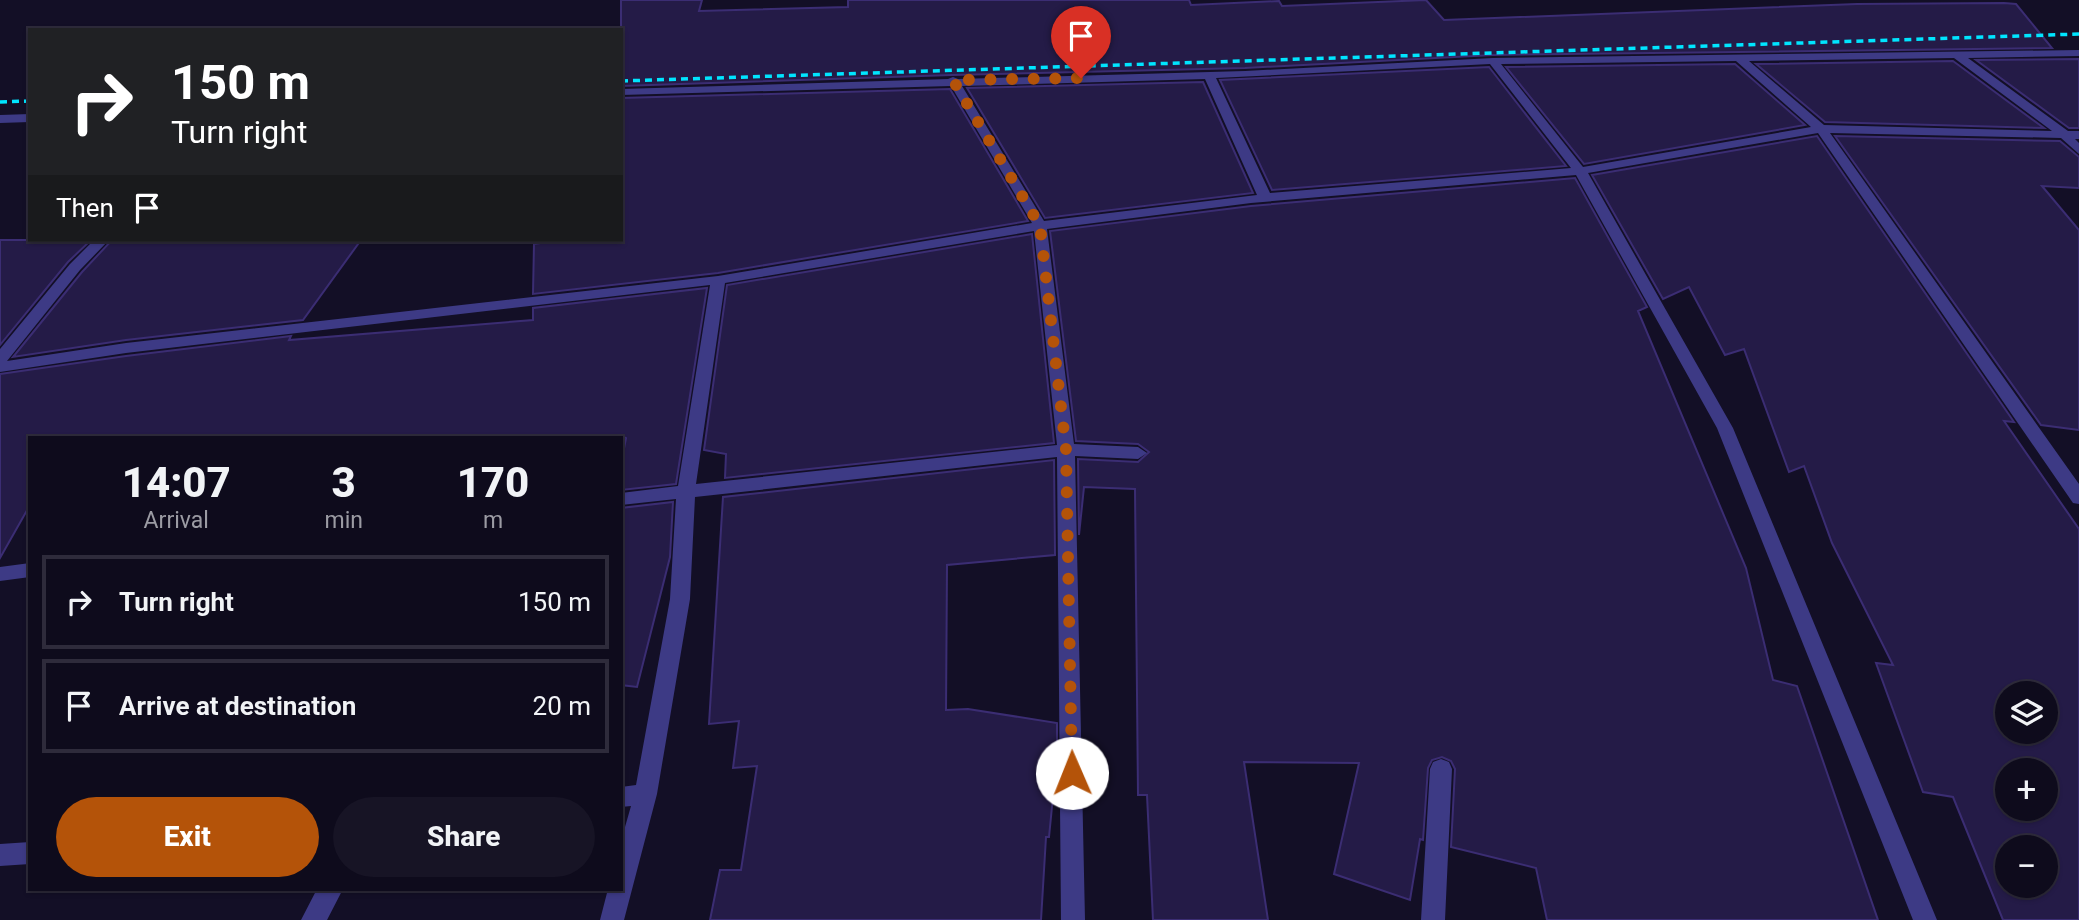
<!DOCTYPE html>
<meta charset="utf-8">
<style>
body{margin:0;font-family:Roboto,sans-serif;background:#171425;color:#f1f3f6;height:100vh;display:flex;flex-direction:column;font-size:26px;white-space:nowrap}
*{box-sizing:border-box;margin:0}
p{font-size:23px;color:#9b9ba3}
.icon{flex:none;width:38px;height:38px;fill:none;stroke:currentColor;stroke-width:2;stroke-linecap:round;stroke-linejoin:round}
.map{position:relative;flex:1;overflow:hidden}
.drawer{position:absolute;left:28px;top:436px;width:595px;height:455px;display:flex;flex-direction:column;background:#0e0b1c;border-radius:0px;box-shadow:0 2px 5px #0004,0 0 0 2px #2e2b3b}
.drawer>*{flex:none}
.top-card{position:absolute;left:28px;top:28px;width:595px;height:214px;border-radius:0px;box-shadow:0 2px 5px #0004,0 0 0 2px #2e2b3b;background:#202124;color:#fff;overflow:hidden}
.fabs{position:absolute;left:1995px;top:681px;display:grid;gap:14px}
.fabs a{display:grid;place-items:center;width:63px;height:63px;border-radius:50%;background:#0e0b1c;box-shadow:0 2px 5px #0004,0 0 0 2px #2e2b3b;font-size:35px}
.pin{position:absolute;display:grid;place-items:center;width:60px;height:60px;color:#fff;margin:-72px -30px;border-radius:50% 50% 50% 0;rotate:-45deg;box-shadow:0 0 7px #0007}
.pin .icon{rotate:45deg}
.me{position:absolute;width:77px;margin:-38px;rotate:359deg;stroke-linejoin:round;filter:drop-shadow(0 0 5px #0008)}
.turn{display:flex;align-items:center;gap:24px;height:147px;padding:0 28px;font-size:32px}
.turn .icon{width:91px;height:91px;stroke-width:2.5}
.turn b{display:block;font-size:49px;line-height:60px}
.then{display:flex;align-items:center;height:66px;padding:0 28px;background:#0003;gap:14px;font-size:26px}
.eta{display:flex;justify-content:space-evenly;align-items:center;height:119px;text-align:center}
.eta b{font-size:42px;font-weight:800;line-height:49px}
.button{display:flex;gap:14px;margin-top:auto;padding:14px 28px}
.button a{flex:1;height:80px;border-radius:42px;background:#b45309;color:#fff;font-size:28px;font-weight:800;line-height:80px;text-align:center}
.button a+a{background:#171425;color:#f1f3f6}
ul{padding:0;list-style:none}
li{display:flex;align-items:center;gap:21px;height:94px;margin:0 14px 10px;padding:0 14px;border:4px solid #2e2b3b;border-radius:0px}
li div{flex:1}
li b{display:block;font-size:26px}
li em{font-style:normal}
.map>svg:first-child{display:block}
.building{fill:#241b47;stroke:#3b2d73;stroke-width:2;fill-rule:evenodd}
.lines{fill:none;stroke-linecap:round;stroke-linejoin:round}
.minor{fill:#3d3a85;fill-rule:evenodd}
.rail{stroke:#00e5ff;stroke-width:3.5;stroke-dasharray:7 5;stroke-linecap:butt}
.route{stroke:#b45309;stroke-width:12;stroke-dasharray:0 21.6}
</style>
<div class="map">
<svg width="2079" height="920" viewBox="0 0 2079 920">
<rect width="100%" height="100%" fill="#130f26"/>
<path class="building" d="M621,0H702L699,11L848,7V0H1189L1191,5L1279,1L1282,6L1426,0L1444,20L1857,4L2004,3L2016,4L2052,48L1493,55L1245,68L952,75L621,86Z
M2079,59V128H2069L1976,60Z
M1953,61L2044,128L1825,122L1756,64Z
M1735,64L1805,125L1584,164L1506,67Z
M1489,67L1566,166L1272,190L1220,80Z
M1203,82L1253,193L1045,218L967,88Z
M950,89L1028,221L718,273L533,294L534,244L560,240H621V98Z
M1817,136L2014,422L2004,421L2079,529V920H2003L1953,797L1923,792L1876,663L1893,665L1832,543L1804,466L1789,472L1744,349L1725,355L1689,287L1663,299L1592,175ZM2007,693H2046V732H2007ZM2007,770H2046V808H2007ZM2007,847H2046V886H2007Z
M1835,136L2060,141L2079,157V188L2042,186L2079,230V430L2041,425Z
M1575,178L1647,307L1638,311L1746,568L1773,680L1797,686L1878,920H1547L1536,868L1451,847L1455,769L1451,761L1442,757L1432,760L1428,768L1423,840L1420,839L1410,900L1334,874L1359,763L1244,762L1268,920H1153L1147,795H1138L1135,489L1084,487L1079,535L1078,459L1138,462L1149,452L1138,444L1076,441L1050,231L1251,206Z
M1032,234L1054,443L725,478L726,454L704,450L727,285Z
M0,240H91L68,262L0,345Z
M112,240H361L303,320L126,340L13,357L82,272Z
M707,288L676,484L621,490V464L626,438L621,436L30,438V505L0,558V374L126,356L291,336L289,340L533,320V308Z
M1054,460L1055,555L947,565L946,710L968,709L1057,723V756L1049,837H1046L1041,920H710L720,870H741L757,766L733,768L739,721L709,724L723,497Z
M673,502L670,557L637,687L621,685V508Z"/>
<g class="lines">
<path class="minor" d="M2079,50V56L1968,58L2068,131H2079V139H2075L2079,143V154L2061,138L1830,133L2079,484V504L2073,503L1818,133L1588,173L1733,428L1937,920H1913L1717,428L1576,175L1251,203L1047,229L1074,444L1138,447L1147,453L1138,459L1075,456L1085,920H1061L1057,457L695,497L690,599L657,794L624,920H600L608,889H621V841L631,806L621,807V787L636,785L670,599L676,499L621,505V493L678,486L710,285L126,353L0,372V349L70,264L94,240H109L80,270L7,361L126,343L718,276L1032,223L951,86L621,95V89L948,79L953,77L958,79L1245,71L1493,58ZM1954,58L2052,131L1824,125L1749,61ZM1736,61L1811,127L1583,167L1501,64ZM1490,64L1571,168L1270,193L1216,78ZM1205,79L1257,195L1044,221L962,86ZM1034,231L1057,445L696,484L725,283Z
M30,114V122L0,123V115Z
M30,563V577L0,581V567Z
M1441,759L1449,762L1452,769L1445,920H1421L1430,769L1433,762Z
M30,842V864L0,866V844Z
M317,889H343L327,920H301Z"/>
<path class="rail" d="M621,81L2079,34
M0,102L30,101"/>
</g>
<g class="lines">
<path class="route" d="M1072,773L1066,450L1040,226L953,80L1081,78"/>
</g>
</svg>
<div class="fabs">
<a><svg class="icon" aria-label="layers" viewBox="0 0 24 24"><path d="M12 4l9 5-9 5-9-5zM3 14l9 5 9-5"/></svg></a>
<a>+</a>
<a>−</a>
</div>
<div class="pin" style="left:1081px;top:78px;background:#d93025"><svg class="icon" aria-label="arrive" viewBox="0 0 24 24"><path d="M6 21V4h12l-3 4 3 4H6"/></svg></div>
<svg class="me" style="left:1072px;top:773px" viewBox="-20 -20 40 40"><circle r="19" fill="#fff"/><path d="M0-13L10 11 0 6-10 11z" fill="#b45309"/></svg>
<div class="top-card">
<div class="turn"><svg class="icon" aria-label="right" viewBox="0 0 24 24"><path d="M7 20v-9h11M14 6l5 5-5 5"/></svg><div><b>150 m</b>Turn right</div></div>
<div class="then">Then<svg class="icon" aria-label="arrive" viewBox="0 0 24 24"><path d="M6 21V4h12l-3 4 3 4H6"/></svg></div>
</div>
<section class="drawer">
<div class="eta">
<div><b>14:07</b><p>Arrival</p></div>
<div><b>3</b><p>min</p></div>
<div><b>170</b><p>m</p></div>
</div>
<ul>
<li><svg class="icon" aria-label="right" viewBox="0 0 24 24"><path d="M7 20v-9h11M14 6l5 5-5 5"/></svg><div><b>Turn right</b></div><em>150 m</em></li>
<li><svg class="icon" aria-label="arrive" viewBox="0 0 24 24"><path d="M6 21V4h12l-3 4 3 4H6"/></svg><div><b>Arrive at destination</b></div><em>20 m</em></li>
</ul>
<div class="button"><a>Exit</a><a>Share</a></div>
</section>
</div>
